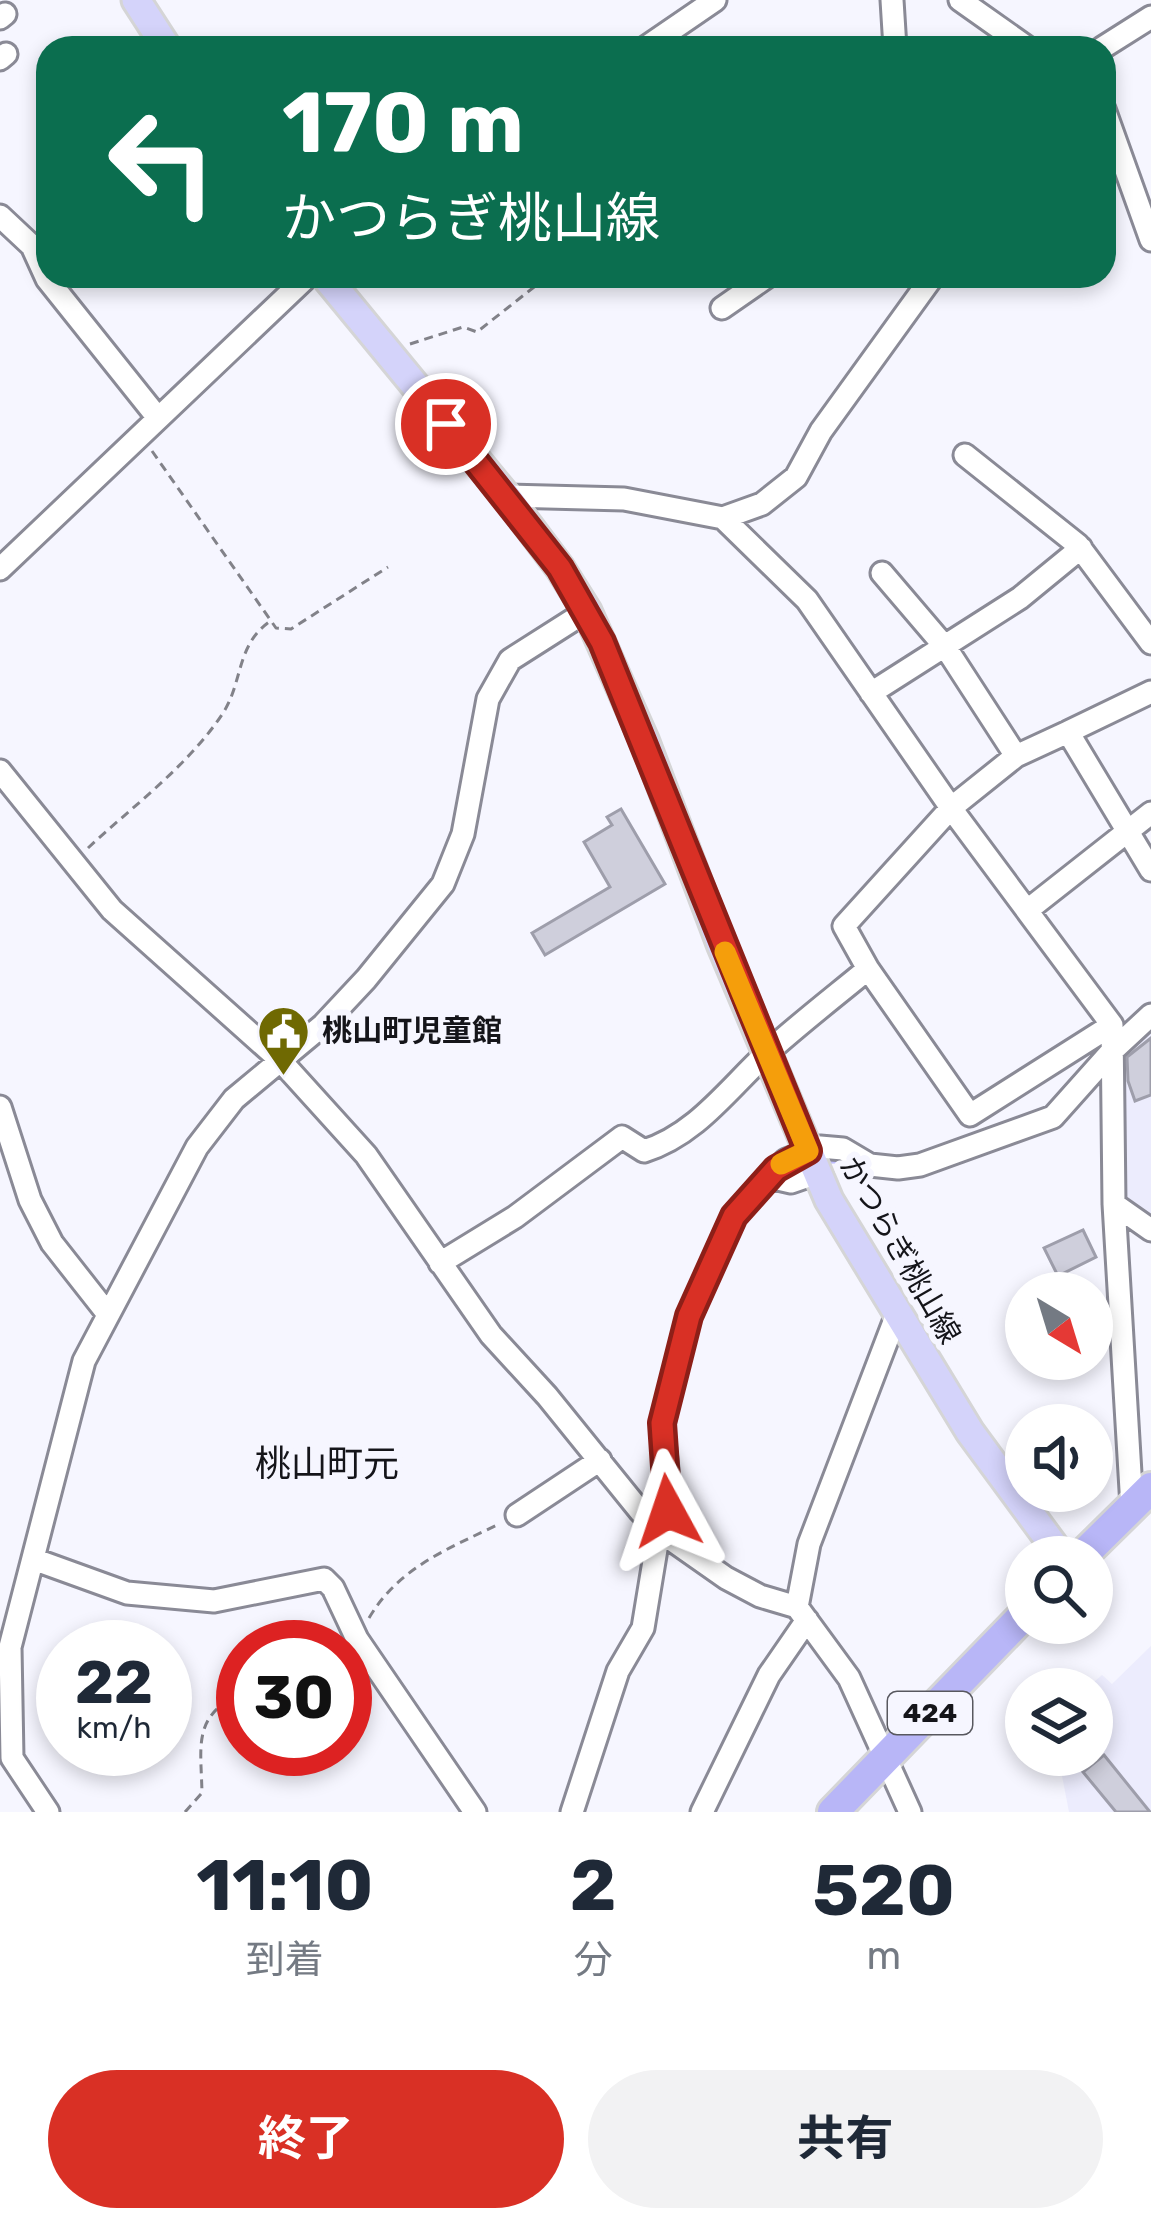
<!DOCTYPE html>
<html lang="ja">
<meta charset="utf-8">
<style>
body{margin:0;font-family:Rubik,"Noto Sans JP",sans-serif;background:#f2f2f3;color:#1f2937;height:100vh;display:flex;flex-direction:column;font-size:45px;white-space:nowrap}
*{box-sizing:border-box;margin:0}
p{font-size:39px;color:#747a83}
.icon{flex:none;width:66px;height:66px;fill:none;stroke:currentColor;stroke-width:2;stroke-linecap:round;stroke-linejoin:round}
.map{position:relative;height:1812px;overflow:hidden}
.drawer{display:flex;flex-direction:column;background:#fff;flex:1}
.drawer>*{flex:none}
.banner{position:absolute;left:36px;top:36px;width:1080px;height:252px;border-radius:36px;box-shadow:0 6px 18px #0003;background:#0b6e4f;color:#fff;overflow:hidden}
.needle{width:78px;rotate:142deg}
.tools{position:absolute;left:1005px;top:1272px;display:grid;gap:24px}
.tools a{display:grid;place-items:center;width:108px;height:108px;border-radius:50%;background:#fff;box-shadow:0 6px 18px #0003;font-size:60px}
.speed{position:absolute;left:36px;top:1620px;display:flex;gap:24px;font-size:60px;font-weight:700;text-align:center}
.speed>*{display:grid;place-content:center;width:156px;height:156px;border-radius:50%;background:#fff;box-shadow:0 6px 18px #0003;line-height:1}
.speed small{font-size:30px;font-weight:400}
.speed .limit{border:18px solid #d22;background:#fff;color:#111}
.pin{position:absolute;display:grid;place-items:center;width:102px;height:102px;color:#fff;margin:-51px;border:6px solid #fff;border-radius:50%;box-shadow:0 3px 12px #0007}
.me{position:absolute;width:132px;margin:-66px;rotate:355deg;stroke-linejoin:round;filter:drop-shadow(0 0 9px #0008)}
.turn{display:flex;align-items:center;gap:42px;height:252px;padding:0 48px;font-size:54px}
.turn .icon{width:156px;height:156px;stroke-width:2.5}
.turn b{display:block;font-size:84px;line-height:102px}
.eta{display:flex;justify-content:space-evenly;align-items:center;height:204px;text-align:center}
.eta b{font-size:72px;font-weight:700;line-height:84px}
.button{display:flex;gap:24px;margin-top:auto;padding:24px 48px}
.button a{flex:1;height:138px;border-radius:72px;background:#d93025;color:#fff;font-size:48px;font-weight:700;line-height:138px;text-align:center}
.button a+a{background:#f2f2f3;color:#1f2937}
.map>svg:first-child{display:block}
.built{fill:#ececfd}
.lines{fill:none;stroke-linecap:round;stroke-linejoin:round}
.stream{stroke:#bfbdfd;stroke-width:4.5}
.building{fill:#cfcfdc;stroke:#9e9eab;stroke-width:3}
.minor-casing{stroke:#8a8a96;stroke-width:27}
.major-casing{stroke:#d5d5d6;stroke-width:33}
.highway-casing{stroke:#d5d5d6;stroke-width:36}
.path{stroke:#828289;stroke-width:3;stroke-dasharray:9 6;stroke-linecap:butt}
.minor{stroke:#fff;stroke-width:21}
.major{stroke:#d4d3fa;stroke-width:27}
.highway{stroke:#b8b6f7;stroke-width:30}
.route-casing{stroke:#8d1f18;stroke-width:30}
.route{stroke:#d93025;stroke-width:21}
.slow{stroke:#f59e0b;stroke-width:21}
.labels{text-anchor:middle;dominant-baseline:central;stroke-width:12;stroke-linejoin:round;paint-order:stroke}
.shield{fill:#f6f6ff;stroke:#58585f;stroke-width:3}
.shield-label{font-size:27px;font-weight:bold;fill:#15151a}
.poi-label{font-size:30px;font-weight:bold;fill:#15151a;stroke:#f6f6ff;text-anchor:start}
.street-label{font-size:30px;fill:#15151a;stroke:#f6f6ff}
.quarter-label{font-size:36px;fill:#15151a;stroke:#f6f6ff}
</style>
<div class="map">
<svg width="1151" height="1812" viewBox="0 0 1151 1812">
<rect width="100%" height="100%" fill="#f6f6ff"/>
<path class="built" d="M1151,1023V1219L1124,1200L1119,1058Z
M1151,1646V1812H1069L1058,1755H1092V1689H1086L1102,1675L1112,1684Z"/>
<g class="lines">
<path class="stream" d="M822,1162L838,1161"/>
</g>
<path class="building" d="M621,809L665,884L545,955L532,933L610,887L584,842L612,825L607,817Z
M1151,1038V1095L1135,1101L1128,1081L1127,1057Z
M1083,1230L1096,1257L1058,1276L1044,1248Z
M1104,1755L1150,1812H1116L1083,1772Z"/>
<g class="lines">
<defs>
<path id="minor" d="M892,0L895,48
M960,0L1028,48
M0,18L5,14
M645,48L715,0
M1102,48L1151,17
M0,59L6,54
M1104,109L1151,240
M0,216L32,246L47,279L158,418
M722,308L768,276
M965,455L1078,545L1151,643
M506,496L624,499L723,518L807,600L956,815L1112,1025L1114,1204L1132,1507
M723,518L762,504L796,477L821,431L933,276
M0,569L308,276
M882,573L946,648L1016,756
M871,693L1020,598L1081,548
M1068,732L1151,692
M0,771L112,910L280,1060L366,1155L491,1335L547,1396L640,1511L659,1531L726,1578L760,1596L797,1607L849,1678L910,1812
M1029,909L1151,813
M868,969L844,926L951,808L1016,756L1068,732L1151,870
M0,1107L30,1200L52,1243L107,1313
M769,1177L791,1182L817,1173
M1114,1204L1151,1230
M440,1263L515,1217L622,1137L644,1151C696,1135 729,1088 767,1053C799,1024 834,997 868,969L970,1115L1112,1025
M517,1515L600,1460
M33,1559L127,1593L214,1601L324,1579L333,1588L357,1639L475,1812
M797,1607L809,1544L897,1314
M48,1812L12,1758L10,1647L84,1361L197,1147L234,1099L323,1025L366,979L443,884L463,834L488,699L510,660L587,611
M572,1812L618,1671L643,1628L659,1531L670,1497L662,1423L689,1316L734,1216L786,1160L820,1147L843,1149L870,1165L898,1168L920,1165L1053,1117L1111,1052L1151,1015
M702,1812L769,1675L807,1620"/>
<path id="major" d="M136,0L167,48
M325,276L506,496L560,568L587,611L645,742L721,944L829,1200L970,1432L1062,1557"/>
<path id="highway" d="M1081,1557L1151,1488
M833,1812L1026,1613"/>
</defs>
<use href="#minor" class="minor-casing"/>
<use href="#major" class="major-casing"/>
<use href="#highway" class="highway-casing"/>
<path class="path" d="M410,344L463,327L477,332L548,276
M152,451L276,628L291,629L388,567
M88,848C133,806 189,765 223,713C243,682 236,646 269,622
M369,1618C399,1567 448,1549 499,1524
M185,1812L202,1793C201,1744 192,1716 243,1692"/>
<use href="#minor" class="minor"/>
<use href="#major" class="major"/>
<use href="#highway" class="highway"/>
</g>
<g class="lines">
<defs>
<path id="route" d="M446,424L560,568L602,642L808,1151L776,1169L734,1216L689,1316L662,1423L668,1511"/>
</defs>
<use href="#route" class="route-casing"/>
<use href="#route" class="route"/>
<path class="slow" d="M725,952L808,1151L781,1164"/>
</g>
<defs>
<symbol id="civic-pin" viewBox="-11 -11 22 30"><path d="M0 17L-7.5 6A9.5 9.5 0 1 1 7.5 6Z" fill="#6f6902" stroke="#f6f6ff"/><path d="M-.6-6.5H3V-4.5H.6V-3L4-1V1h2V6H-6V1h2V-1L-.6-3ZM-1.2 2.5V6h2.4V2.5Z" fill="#fff"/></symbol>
</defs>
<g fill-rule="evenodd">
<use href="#civic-pin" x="254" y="1002" width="59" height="81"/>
</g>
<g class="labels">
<rect class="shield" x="888" y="1692" width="84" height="42" rx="9"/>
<g class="shield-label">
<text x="930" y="1713">424</text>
</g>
<g class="poi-label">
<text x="322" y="1031">桃山町児童館</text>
</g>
<g class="street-label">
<text transform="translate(900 1250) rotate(60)">かつらぎ桃山線</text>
</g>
<g class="quarter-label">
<text x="327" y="1463">桃山町元</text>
</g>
</g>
</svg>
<div class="tools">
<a><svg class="needle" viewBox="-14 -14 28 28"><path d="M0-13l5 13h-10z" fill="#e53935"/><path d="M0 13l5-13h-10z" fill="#747a83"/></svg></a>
<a><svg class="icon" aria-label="sound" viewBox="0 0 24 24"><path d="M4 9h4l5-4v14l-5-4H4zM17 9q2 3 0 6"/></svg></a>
<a><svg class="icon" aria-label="search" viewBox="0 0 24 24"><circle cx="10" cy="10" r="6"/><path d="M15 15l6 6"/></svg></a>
<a><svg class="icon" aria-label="layers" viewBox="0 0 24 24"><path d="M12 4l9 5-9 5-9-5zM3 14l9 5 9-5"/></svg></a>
</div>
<div class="speed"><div>22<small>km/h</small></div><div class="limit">30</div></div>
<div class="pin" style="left:446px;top:424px;background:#d93025"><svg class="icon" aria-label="arrive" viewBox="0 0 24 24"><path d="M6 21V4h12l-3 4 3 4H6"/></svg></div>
<svg class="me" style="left:668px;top:1511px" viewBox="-20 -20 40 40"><path d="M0-17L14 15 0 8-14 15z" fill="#d93025" stroke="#fff" stroke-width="4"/></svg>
<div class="banner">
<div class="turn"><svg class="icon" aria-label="left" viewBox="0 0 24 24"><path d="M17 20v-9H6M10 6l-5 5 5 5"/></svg><div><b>170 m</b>かつらぎ桃山線</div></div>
</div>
</div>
<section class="drawer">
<div class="eta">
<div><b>11:10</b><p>到着</p></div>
<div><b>2</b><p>分</p></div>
<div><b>520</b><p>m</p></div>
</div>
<div class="button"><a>終了</a><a>共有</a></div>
</section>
